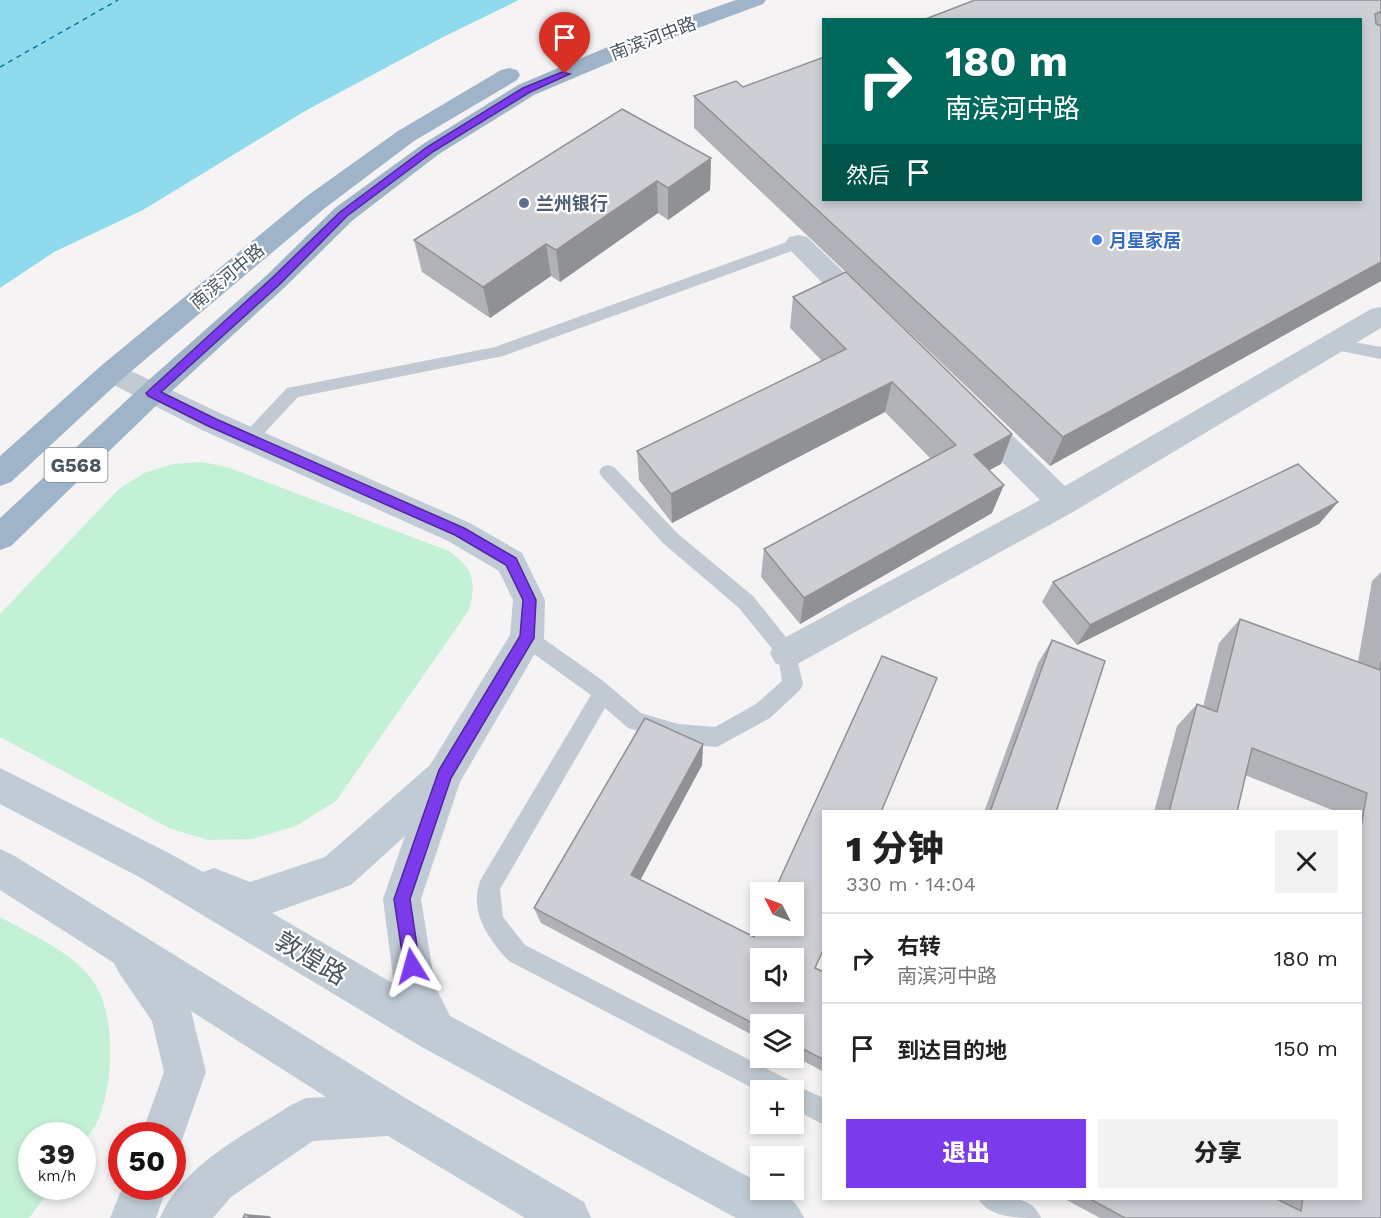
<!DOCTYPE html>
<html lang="zh">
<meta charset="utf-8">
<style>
body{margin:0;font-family:"Work Sans","Noto Sans SC",sans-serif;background:#f2f2f2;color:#222;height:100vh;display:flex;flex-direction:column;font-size:22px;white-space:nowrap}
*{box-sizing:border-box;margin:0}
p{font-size:20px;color:#767676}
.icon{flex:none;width:33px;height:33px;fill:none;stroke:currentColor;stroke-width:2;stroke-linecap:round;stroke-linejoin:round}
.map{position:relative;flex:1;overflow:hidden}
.side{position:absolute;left:822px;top:810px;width:540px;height:390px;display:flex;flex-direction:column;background:#fff;border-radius:0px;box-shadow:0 3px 9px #0003}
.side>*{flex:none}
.banner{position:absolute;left:822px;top:18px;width:540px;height:183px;border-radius:0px;box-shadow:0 3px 9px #0003;background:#00695c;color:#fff;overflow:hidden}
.needle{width:39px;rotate:312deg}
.tools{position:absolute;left:750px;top:882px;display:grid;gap:12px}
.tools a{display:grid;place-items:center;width:54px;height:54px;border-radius:0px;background:#fff;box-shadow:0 3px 9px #0003;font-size:30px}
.speed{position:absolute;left:18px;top:1122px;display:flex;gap:12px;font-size:30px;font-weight:700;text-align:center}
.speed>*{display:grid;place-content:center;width:78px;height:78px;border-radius:50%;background:#fff;box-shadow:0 3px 9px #0003;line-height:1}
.speed small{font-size:15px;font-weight:400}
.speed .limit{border:9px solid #d22;background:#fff;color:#111}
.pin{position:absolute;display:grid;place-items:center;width:51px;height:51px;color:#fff;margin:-62px -26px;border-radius:50% 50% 50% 0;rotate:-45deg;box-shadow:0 0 6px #0007}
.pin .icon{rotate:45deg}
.me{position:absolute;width:66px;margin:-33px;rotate:352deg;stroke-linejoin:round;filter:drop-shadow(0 0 4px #0008)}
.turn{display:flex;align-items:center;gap:21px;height:126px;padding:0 24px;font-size:27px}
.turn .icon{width:78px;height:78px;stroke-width:2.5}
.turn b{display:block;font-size:42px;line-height:51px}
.then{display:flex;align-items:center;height:57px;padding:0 24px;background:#0003;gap:12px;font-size:22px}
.round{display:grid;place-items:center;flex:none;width:63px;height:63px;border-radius:0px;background:#f2f2f2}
.summary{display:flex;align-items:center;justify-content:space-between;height:102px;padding:0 24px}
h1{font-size:36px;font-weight:800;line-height:45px}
.cta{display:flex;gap:12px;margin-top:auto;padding:12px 24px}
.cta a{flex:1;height:69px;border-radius:0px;background:#7c3aed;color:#fff;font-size:24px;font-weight:800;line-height:69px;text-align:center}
.cta a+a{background:#f2f2f2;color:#222}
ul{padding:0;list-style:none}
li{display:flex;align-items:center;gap:18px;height:90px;padding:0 24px;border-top:2px solid #e0e0e0}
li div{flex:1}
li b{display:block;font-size:22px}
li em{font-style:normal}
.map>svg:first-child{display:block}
.green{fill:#c3f1d5}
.water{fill:#90daee}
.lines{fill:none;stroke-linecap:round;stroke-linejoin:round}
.ferry{stroke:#0c7c9b;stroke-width:1.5;stroke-dasharray:5 4.5;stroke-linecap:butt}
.service{fill:#c1cad2;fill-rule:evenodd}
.minor{fill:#c1cad2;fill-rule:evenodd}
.secondary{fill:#c1cbd6;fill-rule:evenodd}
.trunk{fill:#9fb4c9;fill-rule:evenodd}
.wall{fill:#b0b2b7}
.shaded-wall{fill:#909195}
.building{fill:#cdcfd5;stroke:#909195;stroke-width:1.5;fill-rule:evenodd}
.route{fill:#7c3aed;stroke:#51269a;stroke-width:1.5}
.service-dot{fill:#5c6f8a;stroke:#fff;stroke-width:2}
.shop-dot{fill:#3f7fe0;stroke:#fff;stroke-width:2}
.labels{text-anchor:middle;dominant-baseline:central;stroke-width:4.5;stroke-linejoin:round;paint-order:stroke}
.far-street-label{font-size:18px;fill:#4a5661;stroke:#fff}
.far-service-label{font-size:18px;font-weight:bold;fill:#4e5e75;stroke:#fff;text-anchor:start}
.far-shop-label{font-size:18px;font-weight:bold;fill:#366cbe;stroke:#fff;text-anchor:start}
.shield{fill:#fff;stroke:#808990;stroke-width:1.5}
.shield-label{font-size:20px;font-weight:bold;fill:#4a5661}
.near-street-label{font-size:26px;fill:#4a5661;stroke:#fff}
</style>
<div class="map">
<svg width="1381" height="1218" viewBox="0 0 1381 1218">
<rect width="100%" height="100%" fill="#f5f3f3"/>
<path class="green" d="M202,462L227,467L449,551C473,569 477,581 469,610L336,801L296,826L252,839L208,840L169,828L0,737V614L119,489L144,473L173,464Z
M0,917C29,933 71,952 91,978C117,1013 114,1082 98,1120C95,1128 87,1136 83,1143L82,1136H32V1186L52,1187L29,1218H0Z"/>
<path class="water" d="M0,0H519L445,36L305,111L143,210L54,252L0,288Z"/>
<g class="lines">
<path class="ferry" d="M0,67L118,0"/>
<path class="service" d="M798,238L803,239L806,243L803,247L503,356L298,397L255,443L249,445L243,443L240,438L287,388L495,347Z
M1332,338L1381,347V359L1326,348L1324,344L1326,340Z
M608,465L614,467L678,534L753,596L794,647L803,684L800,690L770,718L717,747L678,744L635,730L628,728L605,708L500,889L503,917L525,945L791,1081L792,1084L824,1098V1125L794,1109V1090H760V1092L509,961C488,939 468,910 481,879L591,695L520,644L517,638L520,632L527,629L534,632L602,680L641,713L678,724L715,727L756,704L782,681L778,656L739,608L664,544L602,477L599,472L602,467Z
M978,1198C1001,1198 1031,1193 1041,1218C1019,1218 988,1218 978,1198Z"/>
<path class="minor" d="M798,235L807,237L875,302L879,309L875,316L865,318L855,316L789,249L785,243L789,237Z
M1381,307V328L1073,512L799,663L787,668L775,663L770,653L775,643L1040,500L965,425L960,417L965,409L975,406L985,409L1065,486L1371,309Z"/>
<path class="secondary" d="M112,362L222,414L470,523L522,553L545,600L544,638L460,782L421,899L435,986L450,1016L760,1183V1190C783,1190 795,1198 804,1218H736L420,1046L141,878L0,804V768L167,852L203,872L214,868L250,882L325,857L430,765L510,635L513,600L499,571L448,541L202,430L102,379L98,372L102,365ZM405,836L383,899L394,984L272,913L351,885Z
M0,849L13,855L407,1099L584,1202L591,1218H525L388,1136L313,1141L231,1197L213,1218H160C183,1164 244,1136 291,1105L306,1098L326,1097L191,1011L206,1072L178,1151L172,1154V1136H141L164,1072L152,1021L119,973L114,963L0,890Z
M123,1186H167L156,1218H110Z"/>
<path class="trunk" d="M736,0H766L763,4L652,45L534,95L439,154L353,220L285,287L162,400L11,546L0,550V518L142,386L267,275L335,208L423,144L518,85L636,35Z
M509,68L517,70L520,75L517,80L414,141L325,208L122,379L11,482L0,486V456L102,365L307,196L398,131L501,70Z"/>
</g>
<path class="wall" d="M1381,0V281L1050,466L694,128V96L743,87L1360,20Z
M711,158L710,190L668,220L658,213L560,282L551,276L490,318L422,272L414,240Z
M793,297L1012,434L1001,464L989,470L992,513L800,624L761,577L764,549L931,459L885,412L672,523L639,480L637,451L822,361L790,328Z
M1319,524L1077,645L1042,602L1053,582Z
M1381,572V1218H1100L1063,1198H1360V812H1337L1245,775L1237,812H1154L1177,726L1197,704L1203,707L1219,643L1240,619L1358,662L1372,581Z
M1052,640L1056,812H984L1038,663Z
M703,744L702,765L640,880L824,972V1072L794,1056V1024H760V1039L541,923L534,908Z"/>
<path class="shaded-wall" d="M711,158L710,190L668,220V188Z
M657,181L658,213L560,282L556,250Z
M546,244L551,276L490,318L483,287Z
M1381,262V281L1050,466L1063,437Z
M892,382L885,412L672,523L671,494Z
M1012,434L1001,464L964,484L974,455Z
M1004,485L992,513L800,624L804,598Z
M1338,502L1319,524L1077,645L1090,625Z
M703,744L702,765L634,892L631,875Z
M245,1214L269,1216L272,1218H251Z"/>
<path class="building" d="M975,0H1381V13L1379,12L1375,14L1376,24L1381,26V262L1063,437L694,96L736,81L743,87L824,57V200H1360V20H923Z
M622,109L711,158L668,188L657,181L556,250L546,244L483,287L414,240Z
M846,272L1012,434L974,455L1004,485L804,598L764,549L956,445L892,382L671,494L637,451L846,349L793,297Z
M1298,464L1338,502L1090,625L1053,582Z
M1240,619L1380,670L1381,662V1218H1125L1088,1198H1275L1301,1211L1303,1198H1360V833L1367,793L1252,748L1237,812H1169L1197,704L1217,712Z
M1052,640L1105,661L1056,812H990Z
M882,656L937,678L881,812H824V948L815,968L824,972V1060L794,1044V1024H760V1027L534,908L645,718L703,744L631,875L754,937L760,922V926H794V892H774ZM760,958H794V992H760Z
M245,1214L251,1218H243Z"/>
<path class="route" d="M562,72L570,74L530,92L434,151L347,216L280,284L161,392L216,419L464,528L516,558L536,600L534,638L451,778L410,899L420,966L418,972L412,975L406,972L404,966L394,899L439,770L520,636L523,600L506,565L455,535L208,426L148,396L146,393L272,278L340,212L427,147L523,88Z"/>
<circle class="service-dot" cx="524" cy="203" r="6"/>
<circle class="shop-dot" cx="1097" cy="240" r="6"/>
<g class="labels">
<g class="far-street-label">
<text transform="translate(653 38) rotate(-21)">南滨河中路</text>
<text transform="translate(227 276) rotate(-40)">南滨河中路</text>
</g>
<g class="far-service-label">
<text x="536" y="203">兰州银行</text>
</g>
<g class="far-shop-label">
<text x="1109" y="240">月星家居</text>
</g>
<rect class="shield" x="44.5" y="448" width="63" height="34" rx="4.5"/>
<g class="shield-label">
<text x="76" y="465">G568</text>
</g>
<g class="near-street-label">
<text transform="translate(311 958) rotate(31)">敦煌路</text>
</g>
</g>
</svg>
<div class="tools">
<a><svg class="needle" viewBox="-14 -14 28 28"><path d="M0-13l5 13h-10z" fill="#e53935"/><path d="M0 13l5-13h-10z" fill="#767676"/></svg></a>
<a><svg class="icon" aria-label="sound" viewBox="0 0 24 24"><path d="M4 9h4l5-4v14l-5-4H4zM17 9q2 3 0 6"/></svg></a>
<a><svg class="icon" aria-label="layers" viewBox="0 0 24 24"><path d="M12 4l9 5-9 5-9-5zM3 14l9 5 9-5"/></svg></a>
<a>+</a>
<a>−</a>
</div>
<div class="speed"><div>39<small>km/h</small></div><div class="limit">50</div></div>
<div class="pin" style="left:565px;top:74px;background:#d93025"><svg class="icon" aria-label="arrive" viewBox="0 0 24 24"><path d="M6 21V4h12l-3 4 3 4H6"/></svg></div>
<svg class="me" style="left:412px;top:966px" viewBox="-20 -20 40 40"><path d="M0-17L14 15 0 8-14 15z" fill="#7c3aed" stroke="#fff" stroke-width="4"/></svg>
<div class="banner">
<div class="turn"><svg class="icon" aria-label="right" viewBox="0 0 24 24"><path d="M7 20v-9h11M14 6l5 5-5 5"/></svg><div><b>180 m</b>南滨河中路</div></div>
<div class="then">然后<svg class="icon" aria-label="arrive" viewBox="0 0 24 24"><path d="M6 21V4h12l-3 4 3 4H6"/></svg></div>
</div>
<section class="side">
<div class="summary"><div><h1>1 分钟</h1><p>330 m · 14:04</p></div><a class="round"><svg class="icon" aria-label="close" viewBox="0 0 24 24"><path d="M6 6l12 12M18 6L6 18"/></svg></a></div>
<ul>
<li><svg class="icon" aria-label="right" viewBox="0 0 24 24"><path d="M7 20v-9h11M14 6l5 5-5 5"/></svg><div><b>右转</b><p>南滨河中路</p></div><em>180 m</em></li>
<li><svg class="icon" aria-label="arrive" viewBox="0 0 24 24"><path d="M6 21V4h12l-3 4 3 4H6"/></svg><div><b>到达目的地</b></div><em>150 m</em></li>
</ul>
<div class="cta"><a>退出</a><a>分享</a></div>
</section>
</div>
